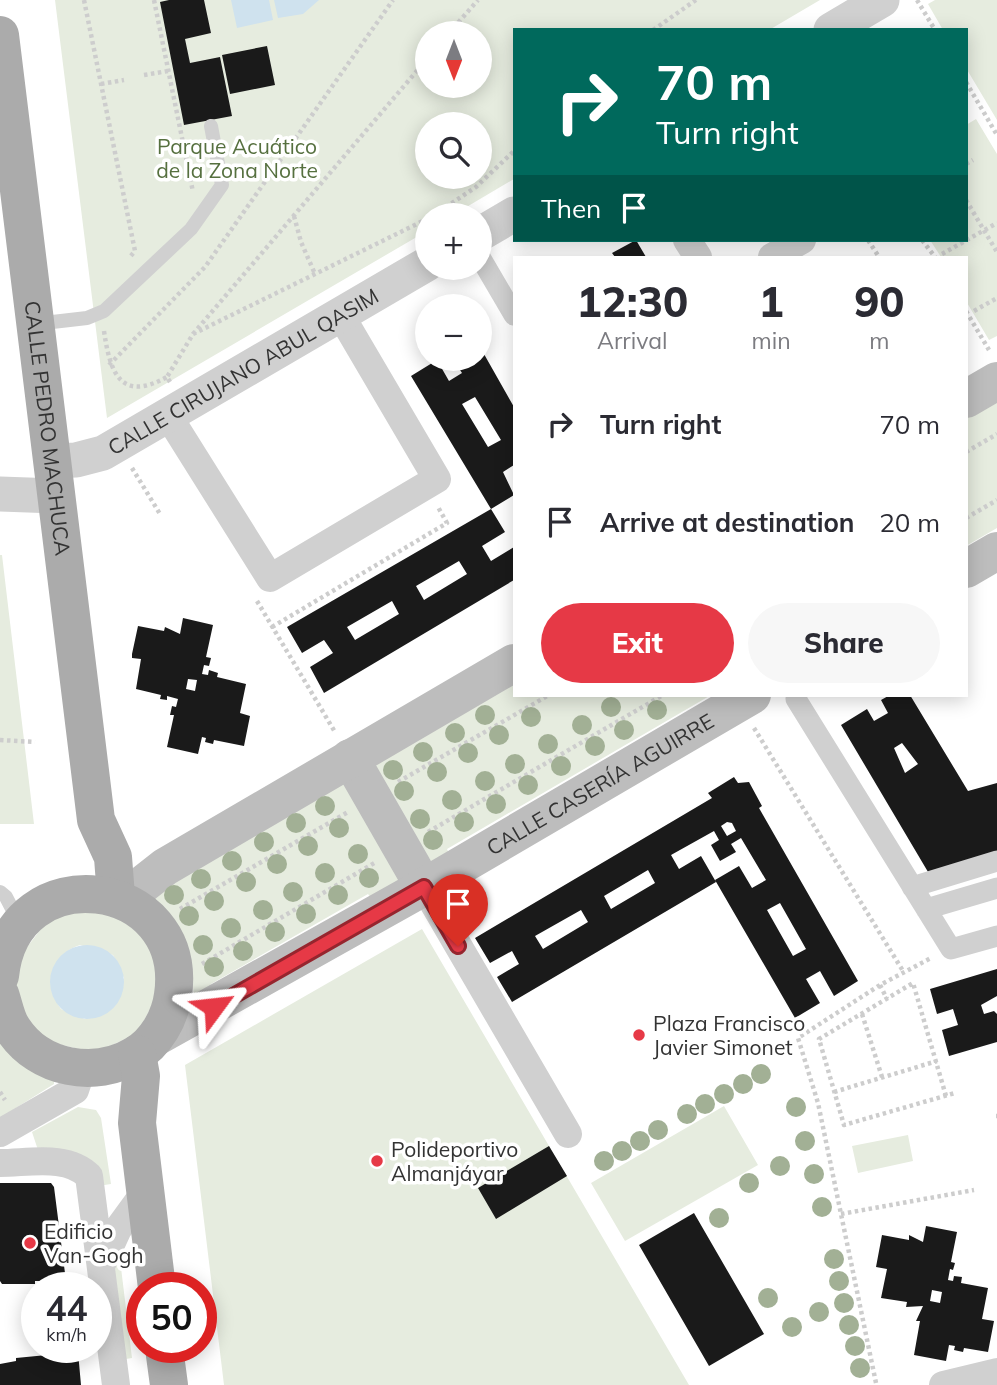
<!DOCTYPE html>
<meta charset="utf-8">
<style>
body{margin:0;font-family:Mulish,sans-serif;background:#f7f7f7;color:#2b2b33;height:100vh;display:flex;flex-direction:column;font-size:26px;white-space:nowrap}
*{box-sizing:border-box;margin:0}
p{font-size:23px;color:#7c7c81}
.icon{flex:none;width:38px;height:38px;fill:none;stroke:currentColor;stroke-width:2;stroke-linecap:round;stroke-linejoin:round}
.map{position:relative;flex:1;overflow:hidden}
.sheet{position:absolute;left:513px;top:256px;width:455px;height:441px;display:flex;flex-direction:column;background:#fff;border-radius:0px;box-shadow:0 4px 18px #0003}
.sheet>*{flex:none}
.hud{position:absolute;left:513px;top:28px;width:455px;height:214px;border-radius:0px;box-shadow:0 4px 18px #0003;background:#00695c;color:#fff;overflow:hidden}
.needle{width:46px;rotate:180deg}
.tools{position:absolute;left:415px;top:21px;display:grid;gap:14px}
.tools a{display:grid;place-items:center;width:77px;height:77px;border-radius:50%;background:#fff;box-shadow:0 4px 18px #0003;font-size:35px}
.speed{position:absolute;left:21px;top:1272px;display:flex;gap:14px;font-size:35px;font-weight:700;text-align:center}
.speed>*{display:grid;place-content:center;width:91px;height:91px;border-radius:50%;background:#fff;box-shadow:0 4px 18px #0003;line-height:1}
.speed small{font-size:18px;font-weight:400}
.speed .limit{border:10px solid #d22;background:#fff;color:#111}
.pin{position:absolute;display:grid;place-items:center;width:60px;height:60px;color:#fff;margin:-72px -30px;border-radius:50% 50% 50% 0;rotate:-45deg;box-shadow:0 0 7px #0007}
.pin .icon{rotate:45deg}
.me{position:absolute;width:77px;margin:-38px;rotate:60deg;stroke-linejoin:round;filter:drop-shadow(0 0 5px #0008)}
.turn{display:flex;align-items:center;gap:24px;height:147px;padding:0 28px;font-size:32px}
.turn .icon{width:91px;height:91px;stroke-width:2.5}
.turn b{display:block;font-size:49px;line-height:60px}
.then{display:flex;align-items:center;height:66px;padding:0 28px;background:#0003;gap:14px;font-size:26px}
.eta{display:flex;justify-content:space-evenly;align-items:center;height:119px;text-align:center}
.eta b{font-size:42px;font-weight:800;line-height:49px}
.primary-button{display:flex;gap:14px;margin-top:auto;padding:14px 28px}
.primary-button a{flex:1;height:80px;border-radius:42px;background:#e63946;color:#fff;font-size:28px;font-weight:800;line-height:80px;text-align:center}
.primary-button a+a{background:#f7f7f7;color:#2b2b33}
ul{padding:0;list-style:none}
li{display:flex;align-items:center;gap:21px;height:98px;padding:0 28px}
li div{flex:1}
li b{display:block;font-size:26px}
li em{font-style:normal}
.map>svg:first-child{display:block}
.green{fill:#e6ecdf;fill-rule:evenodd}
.water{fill:#cfe2ee}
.building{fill:#1a1a1a;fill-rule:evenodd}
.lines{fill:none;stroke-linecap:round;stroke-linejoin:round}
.path{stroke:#cdcdcd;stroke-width:4.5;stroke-dasharray:3.5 3.5;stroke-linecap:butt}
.service{stroke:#d0d0d0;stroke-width:14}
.pedestrian{stroke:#d0d0d0;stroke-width:21}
.minor{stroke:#d0d0d0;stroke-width:28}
.tertiary{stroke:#d0d0d0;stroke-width:35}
.secondary{stroke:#bdbdbd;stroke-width:38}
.primary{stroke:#ababab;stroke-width:38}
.tree{fill:#a2b095}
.route-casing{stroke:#96252e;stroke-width:18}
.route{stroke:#e63946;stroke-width:12}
.poi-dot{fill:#e63946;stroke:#fff;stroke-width:2.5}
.labels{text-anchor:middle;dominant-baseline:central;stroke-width:7;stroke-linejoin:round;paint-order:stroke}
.park-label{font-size:21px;fill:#56703f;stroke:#fff}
.street-label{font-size:21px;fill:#333;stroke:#fff}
.poi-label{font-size:21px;fill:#333;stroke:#fff;text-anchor:start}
</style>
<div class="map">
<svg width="997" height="1385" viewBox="0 0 997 1385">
<rect width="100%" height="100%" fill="#fff"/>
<path class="green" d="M55,0H820L769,30H514V179L453,215H427V231L107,418ZM427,33H480V86H427ZM427,124H480V177H427Z
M935,0H997V120L966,68V30H943L928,4Z
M976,119L997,154V336L989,340L966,301V257H941L930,240H966V125Z
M997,399V528L966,546V417Z
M0,555H2L34,824H0Z
M514,682V695H711L447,849L451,858L434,865L369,776L390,746Z
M350,780L398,858L399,886L374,902L368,894L211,984L197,1004C191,991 194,979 192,965C188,937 165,915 148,894Z
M68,911L116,914L151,945L159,991L138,1033L95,1053L50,1042L32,1027L20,1006L15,982L18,959L47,921ZM80,945L113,955L124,978L85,1019L61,1009C44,984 50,955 80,945Z
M422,929L689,1385H224L185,1065Z
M0,1030L54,1076V1084L0,1118Z
M724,1106L758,1165L625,1241L591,1183Z
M78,1107L96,1110L101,1118L111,1184L98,1186L40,1156L32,1132Z
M908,1135L913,1161L858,1173L852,1146Z
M118,1243L132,1358L120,1360L109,1276Z"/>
<path class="water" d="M231,0H269L273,20L237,28Z
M274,0H319L303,14L278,18Z
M50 982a37 37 0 1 1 74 0a37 37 0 1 1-74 0Z"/>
<path class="building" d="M169,0H204L211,33L185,39L190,63L220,57L232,116L184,125L160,2Z
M267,46L275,85L230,94L222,55Z
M636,240L646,257H615L612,253Z
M480,347L514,407V465L503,472L514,495L491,509L411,376L437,360L449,381L462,373L453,359H480ZM475,397L501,440L488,447L462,404Z
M491,509L505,532L482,546L491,561L514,547V580L324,693L310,667L333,653L324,640L302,653L287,627ZM459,561L467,574L424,600L416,586ZM392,601L399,614L355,640L347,627Z
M183,618L213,625L206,657L211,658L209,666L204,665L202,674L208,675L209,670L218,673L217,677L246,684L240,713L250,716L244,746L214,740L213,744L205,742L206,738L202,737L198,754L167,747L174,715H170L172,706L176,707L178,699L167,696V700L160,699L161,695L136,689L141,659L132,658V654L138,626L164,631L165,627L180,634ZM188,679L197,680L195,691L186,689Z
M890,695H910L968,791L997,783V857L931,877L841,725L867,709L874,721L888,713L881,700ZM902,743L918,764L905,773L894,748Z
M734,777L738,783L749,782L762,806L759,808L858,981L834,996L820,971L806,979L820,1003L795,1018L715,880L739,866L752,888L766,880L741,838L731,844L736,852L720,861L711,845L719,840L714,831L671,855L679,869L701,856L716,882L512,1002L497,977L519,964L512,951L490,963L475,938L712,798L708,793ZM727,822L732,823L736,831L727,836L721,826ZM648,870L655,883L611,909L604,896ZM780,903L806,949L793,956L767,910ZM581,910L588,922L543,949L535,936Z
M997,969V996L981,1005L984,1014L994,1011L997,1014V1042L949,1056L942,1030L958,1025L953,1009L937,1014L930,989Z
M549,1146L567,1176L496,1219L478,1188Z
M0,1183H51L54,1187L66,1281H35V1284H2L0,1281Z
M694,1213L764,1334L709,1366L639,1245Z
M926,1226L957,1232L951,1262L955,1263L953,1270L950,1269L948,1280L953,1281L954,1276L962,1277L961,1283L988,1288L982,1319L994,1321L988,1352L964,1348L963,1352L954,1350L955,1346L949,1345L946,1361L914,1355L920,1321H916L923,1306L906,1307L907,1302L881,1298L887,1269L876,1267L882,1235L909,1240V1235L923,1242ZM932,1290L942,1292L940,1303L930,1301Z
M78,1352L81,1385H0V1364L16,1361V1358Z"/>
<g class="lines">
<path class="path" d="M84,0L135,251L129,258
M154,0L193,192
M917,0L935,30
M653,30L696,0
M449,33L478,0
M144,75L168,71
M966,82L997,135
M101,84L124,80
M966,164L973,160
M966,200L997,252
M434,215L476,187L514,151
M294,216L301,242L315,274
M868,240L879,257
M922,240L935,257
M942,254L997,223
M966,311L989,350
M974,311L997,298
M104,331C110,372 120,403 167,377
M193,334L427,59
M109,365L205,267L393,0
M170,382L167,377L193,334L427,219
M966,452L997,434
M132,468L160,514
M966,518L997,500
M257,601L335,732
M272,627L447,523L438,507
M754,728L903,971
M0,740L35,742
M398,782L549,695
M428,832L663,695
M180,909L348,812
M202,964L376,862
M880,985L887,999
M862,1014L882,1077
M0,1092L5,1100
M834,1092L937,1061
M946,1096L913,983L819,1039L844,1125L955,1093
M996,1116H997
M841,1214L974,1190
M876,1383L818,1103L798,1038L880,985L931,958"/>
<path class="service" d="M35,324L87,318L104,311L191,229L222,185L211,126
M0,892L6,897L19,922"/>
<path class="pedestrian" d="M480,257L514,315
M796,699L951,949L997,936
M912,887L997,861
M926,909L997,888"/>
<path class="minor" d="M687,240L698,257
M772,257L802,240
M169,417L270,578L437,479L340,314
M424,887L568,1134
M0,1133L75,1090L82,1069
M0,1163C29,1163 67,1154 89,1176L116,1385
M101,1266L118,1229L145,1192
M943,1385L997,1372"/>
<g class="tertiary">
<path d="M831,30L882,0"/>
<path d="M480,234L514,214"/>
<path id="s1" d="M52,461L76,460L103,453L427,264"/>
<path d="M0,494L56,496"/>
</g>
<g class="secondary">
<path d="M966,399L997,381"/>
<path d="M966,569L997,551"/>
<path d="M350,758L424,887"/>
<path d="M123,900L165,867L514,663"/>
<path id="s2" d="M156,1037L424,887L752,695"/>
</g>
<g class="primary">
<path id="s3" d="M0,35L96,820L113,857L116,897"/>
<path d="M0,976C12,853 190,876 173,995C170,1018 156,1043 135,1055C95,1079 39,1069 13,1029C6,1020 4,1005 0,994"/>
<path d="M137,1054L141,1076L137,1123L157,1288"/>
<path d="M164,1348L169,1385"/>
</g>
</g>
<g class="tree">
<circle cx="611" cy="707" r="10"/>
<circle cx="657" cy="710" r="10"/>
<circle cx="485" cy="715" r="10"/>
<circle cx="531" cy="717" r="10"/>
<circle cx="582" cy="725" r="10"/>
<circle cx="624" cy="730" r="10"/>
<circle cx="455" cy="733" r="10"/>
<circle cx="499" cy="735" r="10"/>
<circle cx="548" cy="744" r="10"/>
<circle cx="595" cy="746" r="10"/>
<circle cx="423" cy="752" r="10"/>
<circle cx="468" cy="753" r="10"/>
<circle cx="515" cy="764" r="10"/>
<circle cx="561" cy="766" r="10"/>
<circle cx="393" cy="770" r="10"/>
<circle cx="437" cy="772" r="10"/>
<circle cx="485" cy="781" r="10"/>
<circle cx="528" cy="785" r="10"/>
<circle cx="404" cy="791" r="10"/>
<circle cx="452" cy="800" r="10"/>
<circle cx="496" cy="804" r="10"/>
<circle cx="325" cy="806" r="10"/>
<circle cx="420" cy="819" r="10"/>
<circle cx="464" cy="822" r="10"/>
<circle cx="296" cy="823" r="10"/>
<circle cx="339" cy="828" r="10"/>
<circle cx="433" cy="840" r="10"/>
<circle cx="264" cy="842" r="10"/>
<circle cx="308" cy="846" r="10"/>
<circle cx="358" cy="854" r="10"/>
<circle cx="232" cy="861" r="10"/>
<circle cx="277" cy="864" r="10"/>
<circle cx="325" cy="873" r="10"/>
<circle cx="369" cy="878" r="10"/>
<circle cx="201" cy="879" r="10"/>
<circle cx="246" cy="882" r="10"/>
<circle cx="293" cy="892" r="10"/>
<circle cx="174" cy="895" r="10"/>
<circle cx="338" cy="895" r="10"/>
<circle cx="214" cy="901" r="10"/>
<circle cx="263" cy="910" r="10"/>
<circle cx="306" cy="914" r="10"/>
<circle cx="189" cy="916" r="10"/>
<circle cx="231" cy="928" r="10"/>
<circle cx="275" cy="932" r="10"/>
<circle cx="203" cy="945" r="10"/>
<circle cx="243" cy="951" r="10"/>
<circle cx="214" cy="967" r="10"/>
<circle cx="761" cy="1074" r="10"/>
<circle cx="743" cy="1084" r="10"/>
<circle cx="724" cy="1094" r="10"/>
<circle cx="705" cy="1104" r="10"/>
<circle cx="796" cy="1107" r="10"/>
<circle cx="687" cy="1114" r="10"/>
<circle cx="658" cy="1130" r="10"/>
<circle cx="640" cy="1141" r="10"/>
<circle cx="805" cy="1141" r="10"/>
<circle cx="622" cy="1151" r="10"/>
<circle cx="604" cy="1161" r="10"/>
<circle cx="780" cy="1166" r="10"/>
<circle cx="814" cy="1174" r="10"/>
<circle cx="749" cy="1183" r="10"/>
<circle cx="822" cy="1207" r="10"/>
<circle cx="719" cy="1218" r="10"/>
<circle cx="834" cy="1259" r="10"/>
<circle cx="839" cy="1281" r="10"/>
<circle cx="768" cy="1298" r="10"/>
<circle cx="844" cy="1303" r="10"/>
<circle cx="819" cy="1312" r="10"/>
<circle cx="849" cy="1325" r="10"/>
<circle cx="792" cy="1327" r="10"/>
<circle cx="855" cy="1346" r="10"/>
<circle cx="860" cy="1368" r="10"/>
</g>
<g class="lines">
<defs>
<path id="route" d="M214,1007L424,887L458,946"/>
</defs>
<use href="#route" class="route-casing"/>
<use href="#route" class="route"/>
</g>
<g class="poi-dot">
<circle cx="639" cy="1035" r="7"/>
<circle cx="377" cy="1161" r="7"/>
<circle cx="30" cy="1243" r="7"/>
</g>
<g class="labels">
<g class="park-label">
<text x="237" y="146">Parque Acuático<tspan x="237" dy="24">de la Zona Norte</tspan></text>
</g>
<g class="street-label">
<text stroke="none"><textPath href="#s1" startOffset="214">CALLE CIRUJANO ABUL QASIM</textPath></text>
<text stroke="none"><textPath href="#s3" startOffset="396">CALLE PEDRO MACHUCA</textPath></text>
<text stroke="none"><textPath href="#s2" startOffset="511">CALLE CASERÍA AGUIRRE</textPath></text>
</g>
<g class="poi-label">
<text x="653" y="1023">Plaza Francisco<tspan x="653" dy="24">Javier Simonet</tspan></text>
<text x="391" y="1149">Polideportivo<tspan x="391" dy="24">Almanjáyar</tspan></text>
<text x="44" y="1231">Edificio<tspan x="44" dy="24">Van-Gogh</tspan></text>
</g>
</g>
</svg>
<div class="tools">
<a><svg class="needle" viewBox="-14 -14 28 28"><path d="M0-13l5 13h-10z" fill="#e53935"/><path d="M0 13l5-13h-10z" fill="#7c7c81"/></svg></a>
<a><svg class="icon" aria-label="search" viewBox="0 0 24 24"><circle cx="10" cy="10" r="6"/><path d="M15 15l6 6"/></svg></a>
<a>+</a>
<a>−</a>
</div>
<div class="speed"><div>44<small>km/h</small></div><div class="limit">50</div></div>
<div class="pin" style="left:458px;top:946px;background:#d93025"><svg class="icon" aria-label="arrive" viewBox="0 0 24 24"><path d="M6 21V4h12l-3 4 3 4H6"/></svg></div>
<svg class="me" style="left:214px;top:1007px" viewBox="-20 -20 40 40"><path d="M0-17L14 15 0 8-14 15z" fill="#e63946" stroke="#fff" stroke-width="4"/></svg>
<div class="hud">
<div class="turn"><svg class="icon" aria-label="right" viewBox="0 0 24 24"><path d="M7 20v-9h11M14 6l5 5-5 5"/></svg><div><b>70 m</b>Turn right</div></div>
<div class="then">Then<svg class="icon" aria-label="arrive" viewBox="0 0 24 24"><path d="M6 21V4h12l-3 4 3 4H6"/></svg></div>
</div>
<section class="sheet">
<div class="eta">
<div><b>12:30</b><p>Arrival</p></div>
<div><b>1</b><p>min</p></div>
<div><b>90</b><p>m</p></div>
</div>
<ul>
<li><svg class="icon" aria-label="right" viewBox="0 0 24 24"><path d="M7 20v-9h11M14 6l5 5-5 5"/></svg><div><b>Turn right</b></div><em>70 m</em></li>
<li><svg class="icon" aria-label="arrive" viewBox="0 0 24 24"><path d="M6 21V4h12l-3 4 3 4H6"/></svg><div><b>Arrive at destination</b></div><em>20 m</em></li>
</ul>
<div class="primary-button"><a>Exit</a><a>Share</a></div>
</section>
</div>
